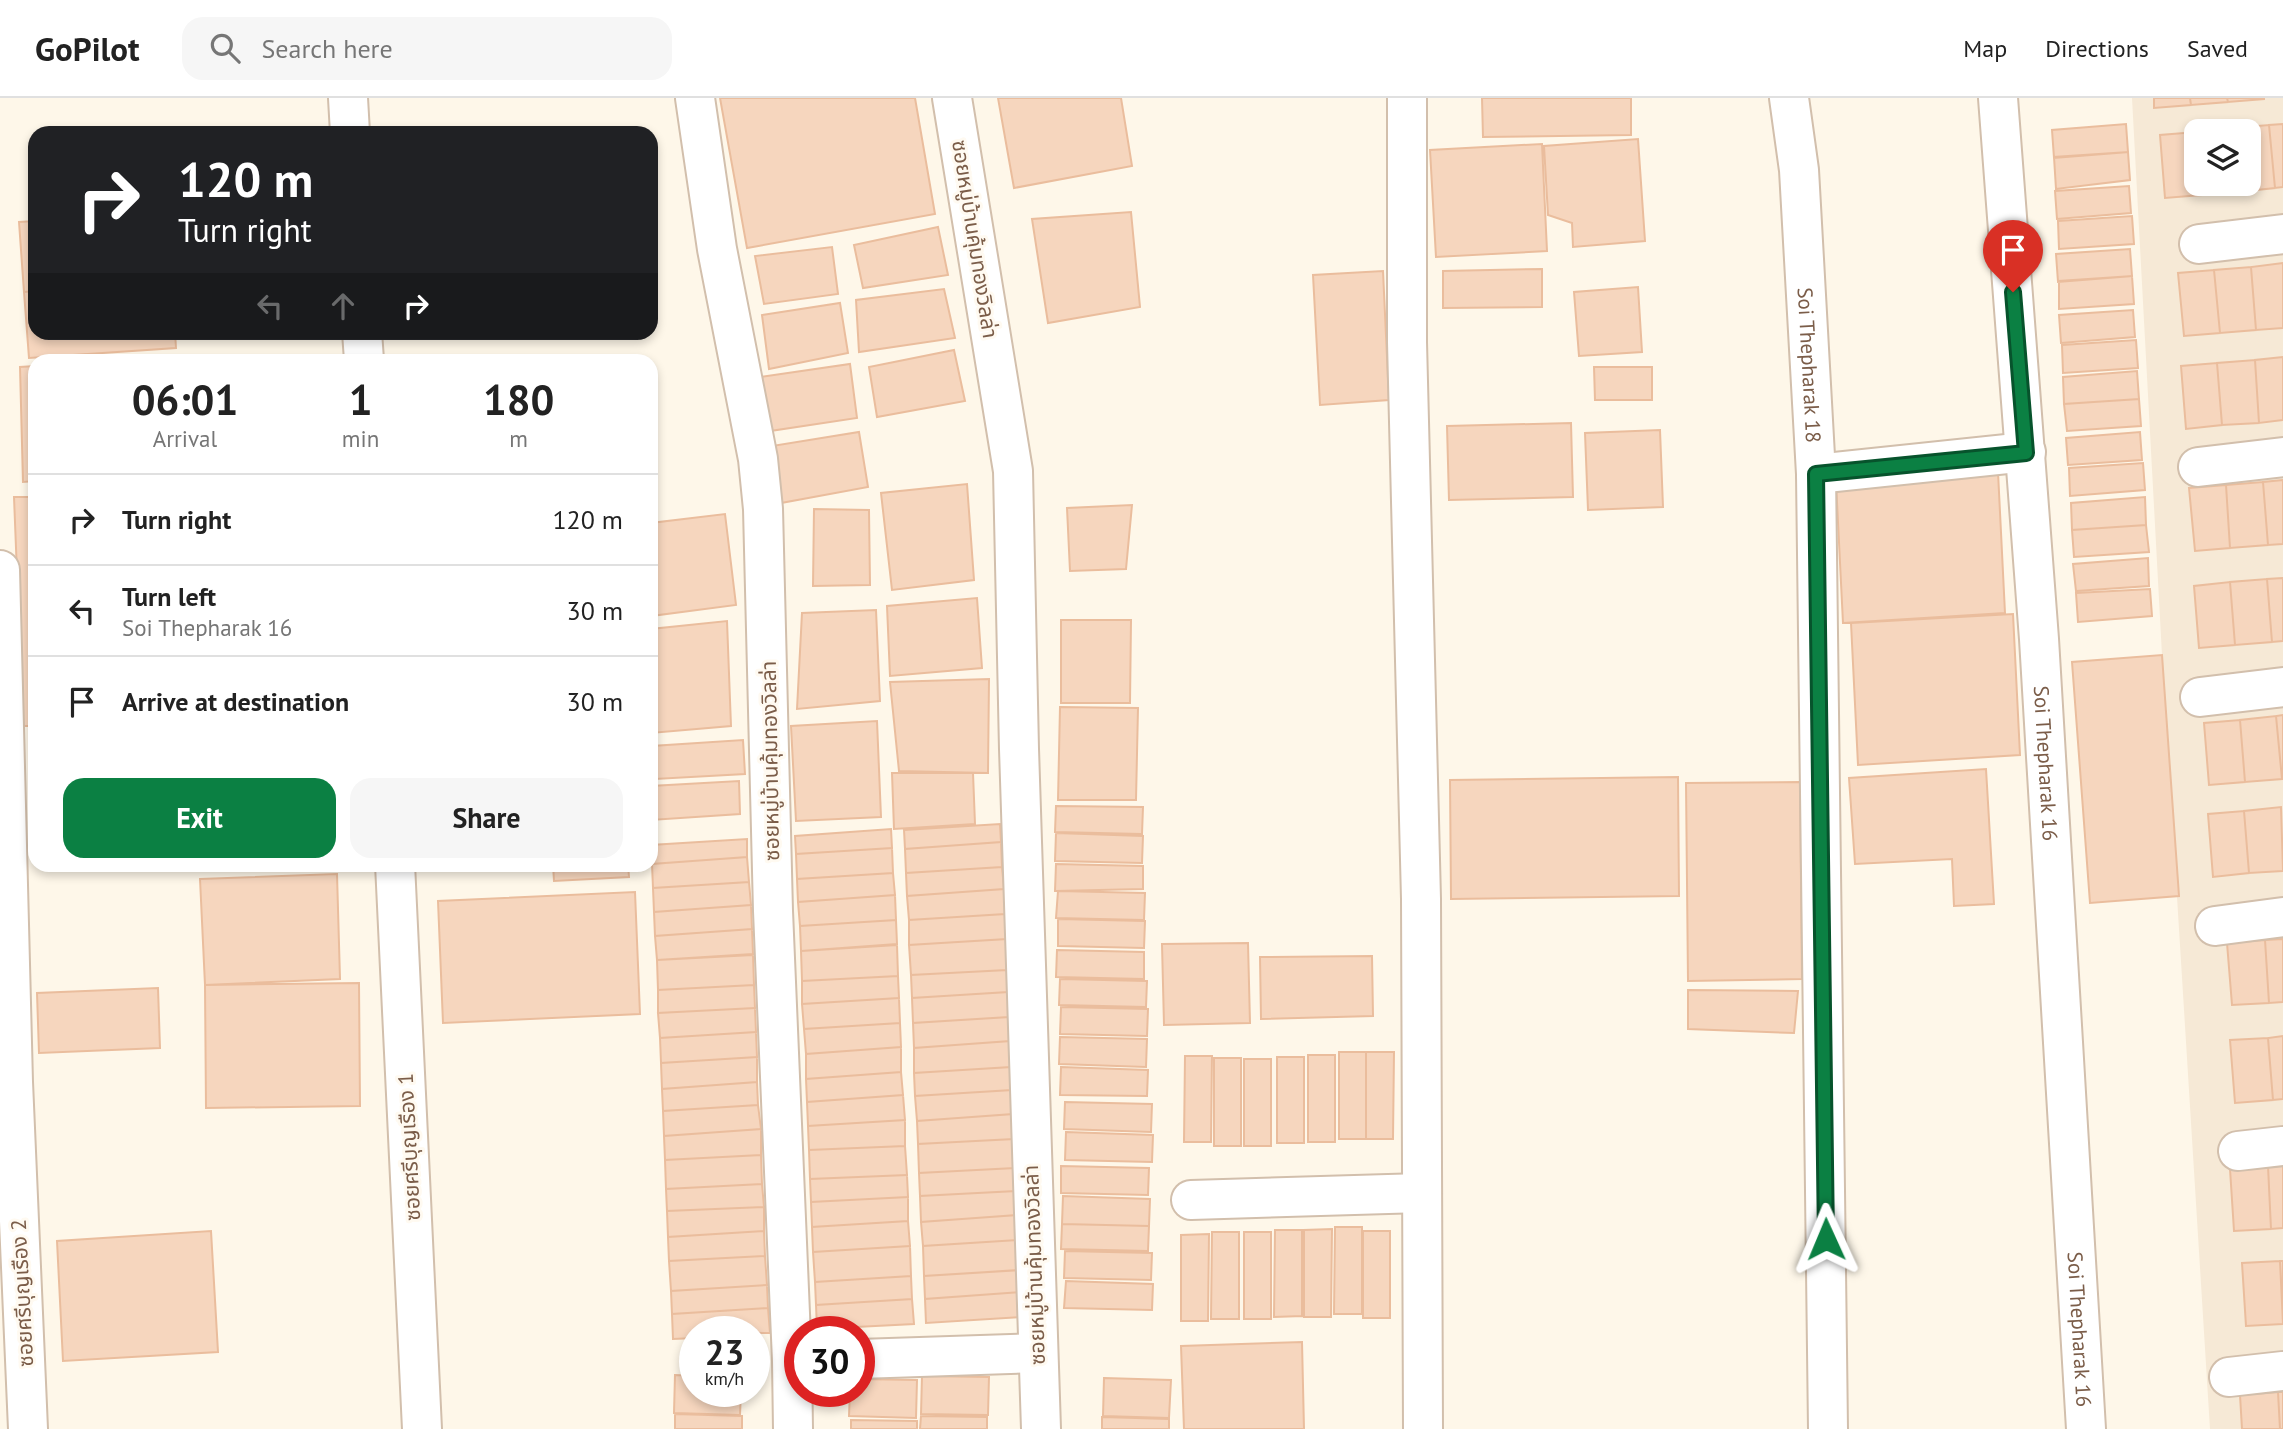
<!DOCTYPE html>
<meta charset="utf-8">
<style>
body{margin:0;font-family:"PT Sans","Noto Sans Thai",sans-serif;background:#f6f6f6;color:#222;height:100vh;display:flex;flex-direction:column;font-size:26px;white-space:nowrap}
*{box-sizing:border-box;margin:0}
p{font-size:23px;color:#767676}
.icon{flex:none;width:38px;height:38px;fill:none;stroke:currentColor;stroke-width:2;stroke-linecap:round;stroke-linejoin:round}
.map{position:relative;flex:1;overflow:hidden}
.drawer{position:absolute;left:28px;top:256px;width:630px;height:518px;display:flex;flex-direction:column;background:#fff;border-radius:21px;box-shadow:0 4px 10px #0003}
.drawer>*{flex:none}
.top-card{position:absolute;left:28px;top:28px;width:630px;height:214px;border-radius:21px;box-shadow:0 4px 10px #0003;background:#202124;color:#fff;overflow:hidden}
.buttons{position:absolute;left:2184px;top:21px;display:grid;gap:14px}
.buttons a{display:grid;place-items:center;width:77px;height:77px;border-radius:14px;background:#fff;box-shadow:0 4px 10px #0003;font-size:35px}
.speed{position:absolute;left:679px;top:1218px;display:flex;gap:14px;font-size:35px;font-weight:700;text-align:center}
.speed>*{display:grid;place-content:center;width:91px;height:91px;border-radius:50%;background:#fff;box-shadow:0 4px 10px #0003;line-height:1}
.speed small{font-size:18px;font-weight:400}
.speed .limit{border:10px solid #d22;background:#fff;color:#111}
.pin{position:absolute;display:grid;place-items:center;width:60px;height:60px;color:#fff;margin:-72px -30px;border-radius:50% 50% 50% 0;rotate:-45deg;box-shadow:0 0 7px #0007}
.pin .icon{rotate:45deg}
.me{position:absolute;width:77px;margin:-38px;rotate:359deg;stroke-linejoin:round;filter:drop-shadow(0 0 5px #0008)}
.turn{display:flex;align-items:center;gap:24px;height:147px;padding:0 35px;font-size:32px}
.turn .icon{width:91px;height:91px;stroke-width:2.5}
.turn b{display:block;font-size:49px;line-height:60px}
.lanes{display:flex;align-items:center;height:66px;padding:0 35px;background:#0003;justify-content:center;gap:35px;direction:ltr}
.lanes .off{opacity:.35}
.eta{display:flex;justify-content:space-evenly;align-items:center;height:119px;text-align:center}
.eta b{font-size:42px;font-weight:600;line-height:49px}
.primary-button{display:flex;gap:14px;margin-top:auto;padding:14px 35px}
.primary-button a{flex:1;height:80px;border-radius:21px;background:#0b8043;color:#fff;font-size:28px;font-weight:600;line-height:80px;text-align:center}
.primary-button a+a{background:#f6f6f6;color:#222}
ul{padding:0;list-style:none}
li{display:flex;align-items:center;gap:21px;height:91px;padding:0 35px;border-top:2px solid #e0e0e0}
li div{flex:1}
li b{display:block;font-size:26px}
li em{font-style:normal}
header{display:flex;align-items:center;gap:42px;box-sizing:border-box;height:98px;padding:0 35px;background:#fff;border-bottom:2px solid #e0e0e0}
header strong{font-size:33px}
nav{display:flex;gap:38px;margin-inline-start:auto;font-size:24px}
.search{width:490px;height:63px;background:#f6f6f6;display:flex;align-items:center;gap:18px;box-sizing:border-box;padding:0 24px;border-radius:21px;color:#767676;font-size:26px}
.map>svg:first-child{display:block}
.residential{fill:#f6e9d6;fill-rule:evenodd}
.building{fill:#f6d6be;stroke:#eabd9d;stroke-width:2}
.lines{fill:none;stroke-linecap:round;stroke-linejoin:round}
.street-casing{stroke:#d2bfac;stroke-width:42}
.street{stroke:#fff;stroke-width:38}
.route-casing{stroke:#07532c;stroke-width:18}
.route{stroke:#0b8043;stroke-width:12}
.labels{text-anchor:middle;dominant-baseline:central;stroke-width:6;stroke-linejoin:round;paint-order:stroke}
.street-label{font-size:21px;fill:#7b5d49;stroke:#fffaf1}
</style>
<header>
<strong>GoPilot</strong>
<div class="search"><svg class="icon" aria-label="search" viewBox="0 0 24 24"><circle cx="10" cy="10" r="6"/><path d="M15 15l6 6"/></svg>Search here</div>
<nav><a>Map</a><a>Directions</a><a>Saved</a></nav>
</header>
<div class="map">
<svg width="2283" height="1331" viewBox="0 0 2283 1331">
<rect width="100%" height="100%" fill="#fef7e9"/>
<path class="residential" d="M2132,0H2283V1331H2210L2162,557ZM2196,33H2249V86H2196Z"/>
<path class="building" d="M720,0H915L935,116L747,150Z
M998,0H1121L1132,68L1014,90Z
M1482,0H1631V37L1483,39Z
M2154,0H2190L2191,7L2154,10Z
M2190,0H2227L2228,4L2191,7Z
M2227,0H2264V1L2228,4Z
M2126,26L2128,54L2054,60L2052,32Z
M2283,26V89L2275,90L2269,27Z
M2269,27L2275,90L2238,94L2237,86H2249V33H2233V30Z
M2233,30V33H2203Z
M2196,34V86H2200L2201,97L2165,100L2160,37Z
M1638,41L1645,143L1573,149L1572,125L1548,117L1544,48Z
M1542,46L1547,153L1436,159L1430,52Z
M2128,54L2130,82L2056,91L2054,59Z
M2200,86H2237L2238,94L2201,97Z
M2129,88L2131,115L2057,121L2055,93Z
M1131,114L1140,209L1048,225L1032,121Z
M2132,118L2134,146L2059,151L2058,123Z
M35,123V193L24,194L19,124Z
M938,129L948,177L863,190L854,147Z
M832,149L838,196L764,206L755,158Z
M2130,151L2132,178L2058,184L2056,156Z
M2283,165V230L2256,232L2251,169Z
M2251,169L2256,232L2220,235L2214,172Z
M1542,171V209L1443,210V173Z
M2214,172L2220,235L2184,238L2178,175Z
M1383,173L1389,302L1320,307L1313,177Z
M2132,178L2134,206L2059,211V183Z
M1638,189L1642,254L1579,258L1574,194Z
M944,191L955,240L859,254L856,202Z
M35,193V234H175L176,250L29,260L24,194Z
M840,205L848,255L769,271L762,217Z
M2133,212L2135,239L2061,245L2059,217Z
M190,234H321L190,237Z
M2136,242L2138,270L2063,275L2062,247Z
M954,252L965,303L877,319L869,269Z
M288,259L289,262H223Z
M2283,259V322L2259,325L2255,262Z
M2255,262L2259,325L2222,327L2217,265Z
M2217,265L2222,327L2186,331L2181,268Z
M850,266L857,320L770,333L761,279Z
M35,268V383L23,384L20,269Z
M1594,269H1652V302H1595Z
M2137,273L2139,301L2064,306L2063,279Z
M2139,301L2141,328L2067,333L2064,306Z
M1571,325L1573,399L1449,402L1447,328Z
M1660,332L1663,409L1588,412L1585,335Z
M859,334L868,389L781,405L772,348Z
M2140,334L2142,362L2068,367L2066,340Z
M2143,365L2145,392L2070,398L2069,370Z
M1998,374L2005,515L1843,525L1836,384Z
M2283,382V446L2268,447L2263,384Z
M2263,384L2268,447L2230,450L2226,387Z
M967,386L974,482L892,492L881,395Z
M2226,387L2230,450L2195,453L2189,390Z
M14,399H35V628H23Z
M2145,399L2146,427L2072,432L2071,405Z
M1132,407L1126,471L1070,473L1067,410Z
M814,411L869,412L870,487L813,488Z
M725,416L736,507L651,518V425Z
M2146,427L2149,454L2074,459L2072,432Z
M2148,460L2149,488L2076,493L2073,466Z
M2283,480V543L2272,544L2267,481Z
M2267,481L2272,544L2235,547L2230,484Z
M2230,484L2235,547L2199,550L2194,488Z
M2150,491L2152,518L2078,524L2076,495Z
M977,500L982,570L890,578L887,508Z
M876,512L880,603L797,611L802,515Z
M2013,516L2020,657L1858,667L1851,525Z
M1061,522H1131L1130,605H1061Z
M727,523L731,628L651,635V531Z
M2162,557L2179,798L2090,805L2072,564Z
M989,581L988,675L899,673L890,584Z
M1060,609L1138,610L1136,702H1058Z
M2283,617V681H2282L2276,618Z
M2276,618L2282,681L2245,684L2240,622Z
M2240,622L2245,684L2209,687L2204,625Z
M877,623L881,719L796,723L791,628Z
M743,642L745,676L655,681L652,648Z
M1986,671L1994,806L1954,808L1952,761L1855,766L1849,680Z
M892,675H973L975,726L894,731Z
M1678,679L1679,798L1451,801L1450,682Z
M739,683L740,716L651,722V688Z
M1800,684L1802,881L1688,883L1686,685Z
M1056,708L1143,709L1142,736L1055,734Z
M2281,709L2283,773L2249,775L2244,713Z
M2244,713L2249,775L2213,779L2208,716Z
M1000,726L1001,744L905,751L904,732Z
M891,731L892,750L796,756L795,738Z
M1056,735L1143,738L1142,765L1055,763Z
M747,741V759L652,766L651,747Z
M1001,744L1002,769L906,775L905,751Z
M892,750L893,775L797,781L796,756Z
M747,759L749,784L653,790L652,766Z
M553,766H628L629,779L554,783Z
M1056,766L1143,768V791L1055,793Z
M1002,769L1004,791L907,798L906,775Z
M893,775L895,797L798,804L797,781Z
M337,776L340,881L205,887L200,781Z
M749,784L751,807L654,814L653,790Z
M1004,791L1005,816L909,822L907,798Z
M1058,793L1145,795L1144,822L1056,820Z
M635,794L640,916L443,925L438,803Z
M895,797L896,822L800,828L798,804Z
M751,807L752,831L655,838L654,814Z
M1005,816L1007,841L909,847V822Z
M1058,821L1145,823L1144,850L1058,848Z
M896,822L897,846L801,853L800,828Z
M752,831L753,856L657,862L655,838Z
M1006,841L1007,872L911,877L909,847Z
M2283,841V904L2269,905L2265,842Z
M2265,842L2269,905L2232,907L2227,845Z
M1248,845L1250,925L1164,927L1162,846Z
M897,847L898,878L802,883L801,853Z
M1057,852L1144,854V881L1056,879Z
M753,857L754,887L658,892L657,862Z
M1372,858L1373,918L1261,921L1260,859Z
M1007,872L1008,894L912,900L911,877Z
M898,878L899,900L802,906V883Z
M1060,881L1147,883L1146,909L1059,907Z
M359,885L360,1008L206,1010L205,887Z
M754,887L755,910L658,915V892Z
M158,890L160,950L39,955L37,895Z
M1688,892L1798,893L1794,935L1688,931Z
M1008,894L1009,919L913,925L912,900Z
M899,900L900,925L804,931L802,906Z
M1061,909L1148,911L1147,938L1060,936Z
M755,910L756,934L660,940L658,915Z
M1009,919L1010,943L914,950L913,925Z
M900,925L901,949L806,956L804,931Z
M756,934L757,959L661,965L660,940Z
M2283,938V1001L2273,1002L2268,940Z
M1060,939L1147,941L1146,969L1059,966Z
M2268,940L2273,1002L2235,1005L2230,942Z
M1010,943L1011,969L914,975V950Z
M901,949V974L806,981V956Z
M1339,954H1366V1041H1339Z
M1366,954H1394L1393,1041H1366Z
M1308,957H1335V1044H1308Z
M1185,958H1212L1211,1044H1184Z
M757,959V984L662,991L661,965Z
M1277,959H1304V1045H1277Z
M1214,960H1241V1048H1214Z
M1244,961H1271V1048H1244Z
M1011,969L1012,992L915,998L914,975Z
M1061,969L1148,972L1147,998L1060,997Z
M901,974L903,997L807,1004L806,981Z
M757,984L758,1007L663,1013L662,991Z
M1012,992L1013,1016L917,1023L915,998Z
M903,997L905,1022L808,1028L807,1004Z
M1065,1004L1152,1006L1151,1034L1064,1031Z
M758,1007L761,1031L664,1038L663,1013Z
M1013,1016L1014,1041L918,1046L917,1023Z
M905,1022V1048L809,1052L808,1028Z
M761,1031V1057L665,1062L664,1038Z
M1066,1034L1153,1037L1152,1064L1065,1062Z
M1014,1041L1015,1070L919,1075L918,1046Z
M905,1048L907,1077L810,1081L809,1052Z
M761,1057L762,1086L666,1091L665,1062Z
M2283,1067V1130L2271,1131L2268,1068Z
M1061,1068L1149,1070L1148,1097L1061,1095Z
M2268,1068L2271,1131L2234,1133L2230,1071Z
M1015,1070L1016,1093L920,1098L919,1075Z
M907,1077L908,1099L811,1104L810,1081Z
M762,1086L764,1109L667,1113L666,1091Z
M1016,1093L1017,1117L921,1124L920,1098Z
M1063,1098L1150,1101L1149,1128L1062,1126Z
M908,1099V1123L812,1129L811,1104Z
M764,1109V1133L668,1139L667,1113Z
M1017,1117L1019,1142L923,1148L921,1124Z
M908,1123L910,1148L813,1154L812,1129Z
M1062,1126L1149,1128L1148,1153L1061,1151Z
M1335,1129H1362V1216H1334Z
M1332,1131L1331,1219H1304V1132Z
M1275,1132H1302V1218L1274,1219Z
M211,1133L218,1254L63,1263L57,1143Z
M764,1133L765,1158L669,1163L668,1139Z
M1363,1133H1390V1220H1363Z
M1212,1134H1239V1221H1211Z
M1244,1134H1271V1221H1244Z
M1209,1136L1208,1223H1181V1137Z
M1019,1142L1020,1172L924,1178L923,1148Z
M910,1148L911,1178L815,1184L813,1154Z
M1065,1153L1152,1155L1151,1182L1064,1180Z
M765,1158L767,1187L671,1193L669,1163Z
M2280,1163L2283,1226L2246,1228L2242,1165Z
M2280,1163H2283V1219Z
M1020,1172L1021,1194L925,1201L924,1178Z
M911,1178L912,1201L816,1207L815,1184Z
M1066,1183L1153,1186L1152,1212L1064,1210Z
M767,1187L768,1210L672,1216L671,1193Z
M1021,1194L1022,1219L926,1225L925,1201Z
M912,1201L914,1226L817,1231L816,1207Z
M768,1210L770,1235L695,1234V1240L673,1241L672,1216Z
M1302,1244L1304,1331H1184L1181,1248Z
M675,1277L695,1278V1293H741L740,1317L674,1315Z
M922,1278L989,1279L988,1317L921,1316Z
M1104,1280L1171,1282L1169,1320L1103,1318Z
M859,1281L917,1282L916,1320L849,1318L850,1293H859Z
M2278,1294H2283V1331H2280Z
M2278,1294L2280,1331H2242L2240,1297Z
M675,1316L742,1318V1331H675Z
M921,1318L987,1319V1331H920Z
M1102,1319L1169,1321V1331H1102Z
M851,1322L917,1323V1331H851Z"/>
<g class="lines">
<defs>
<g id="street">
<path d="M348,0L350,35"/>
<path d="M695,0L717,151L758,361L763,411L773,813L792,1263L793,1331"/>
<path d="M952,0L1013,373L1019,651L1041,1331"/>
<path d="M1407,0V244L1421,801L1423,1331"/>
<path id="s1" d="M1789,0L1799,72L1816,376L1828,1331"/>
<path id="s2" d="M1998,0L2039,541L2086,1331"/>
<path d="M2199,146L2283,136"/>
<path d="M362,234L364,262"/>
<path d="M2198,369L2283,359"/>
<path d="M1816,376L2026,354"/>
<path d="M0,472L13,984L28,1331"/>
<path d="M2200,599L2283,589"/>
<path d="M395,766L422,1331"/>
<path d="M2215,828L2283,819"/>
<path d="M2238,1053L2283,1048"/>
<path d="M1191,1102L1422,1095"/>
<path d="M859,1261L1037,1255"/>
<path d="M2229,1279L2283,1273"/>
</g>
</defs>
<use href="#street" class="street-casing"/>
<use href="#street" class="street"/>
</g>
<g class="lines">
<defs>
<path id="route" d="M1826,1141L1816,376L2026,355L2013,194"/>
</defs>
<use href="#route" class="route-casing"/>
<use href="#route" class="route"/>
</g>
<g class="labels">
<g class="street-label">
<text transform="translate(975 141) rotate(81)">ซอยหมู่บ้านคุ้มทองวิลล่า</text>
<text stroke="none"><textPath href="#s1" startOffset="268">Soi Thepharak 18</textPath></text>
<text transform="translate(770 663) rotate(-91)">ซอยหมู่บ้านคุ้มทองวิลล่า</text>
<text stroke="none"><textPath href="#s2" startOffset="667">Soi Thepharak 16</textPath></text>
<text transform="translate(409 1049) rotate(-93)">ซอยศรีบุญเรือง 1</text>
<text transform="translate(1034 1167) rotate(-92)">ซอยหมู่บ้านคุ้มทองวิลล่า</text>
<text transform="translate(22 1195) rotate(-93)">ซอยศรีบุญเรือง 2</text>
<text stroke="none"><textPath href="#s2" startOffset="1234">Soi Thepharak 16</textPath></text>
</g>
</g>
</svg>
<div class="buttons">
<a><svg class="icon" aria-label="layers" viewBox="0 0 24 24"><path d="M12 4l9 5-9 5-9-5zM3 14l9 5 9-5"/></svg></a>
</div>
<div class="speed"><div>23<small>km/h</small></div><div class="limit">30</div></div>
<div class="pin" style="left:2013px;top:194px;background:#d93025"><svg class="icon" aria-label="arrive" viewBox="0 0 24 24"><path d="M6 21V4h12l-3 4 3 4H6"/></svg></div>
<svg class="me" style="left:1826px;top:1141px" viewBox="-20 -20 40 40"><path d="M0-17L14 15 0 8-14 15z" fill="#0b8043" stroke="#fff" stroke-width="4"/></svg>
<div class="top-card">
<div class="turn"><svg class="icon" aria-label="right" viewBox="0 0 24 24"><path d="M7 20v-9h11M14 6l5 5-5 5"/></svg><div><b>120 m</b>Turn right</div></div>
<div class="lanes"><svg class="icon off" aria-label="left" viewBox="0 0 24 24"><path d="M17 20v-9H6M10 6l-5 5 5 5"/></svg><svg class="icon off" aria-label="ahead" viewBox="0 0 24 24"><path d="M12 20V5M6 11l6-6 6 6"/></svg><svg class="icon" aria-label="right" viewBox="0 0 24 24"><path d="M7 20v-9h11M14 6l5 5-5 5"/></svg></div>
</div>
<section class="drawer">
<div class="eta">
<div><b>06:01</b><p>Arrival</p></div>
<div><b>1</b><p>min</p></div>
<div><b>180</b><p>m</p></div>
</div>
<ul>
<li><svg class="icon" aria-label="right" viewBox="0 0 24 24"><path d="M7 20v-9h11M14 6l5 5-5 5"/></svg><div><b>Turn right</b></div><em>120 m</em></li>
<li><svg class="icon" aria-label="left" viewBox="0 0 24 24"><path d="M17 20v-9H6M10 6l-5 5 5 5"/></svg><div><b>Turn left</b><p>Soi Thepharak 16</p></div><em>30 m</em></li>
<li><svg class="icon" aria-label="arrive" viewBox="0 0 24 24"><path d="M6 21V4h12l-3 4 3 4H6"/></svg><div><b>Arrive at destination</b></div><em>30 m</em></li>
</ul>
<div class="primary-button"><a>Exit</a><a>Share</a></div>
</section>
</div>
